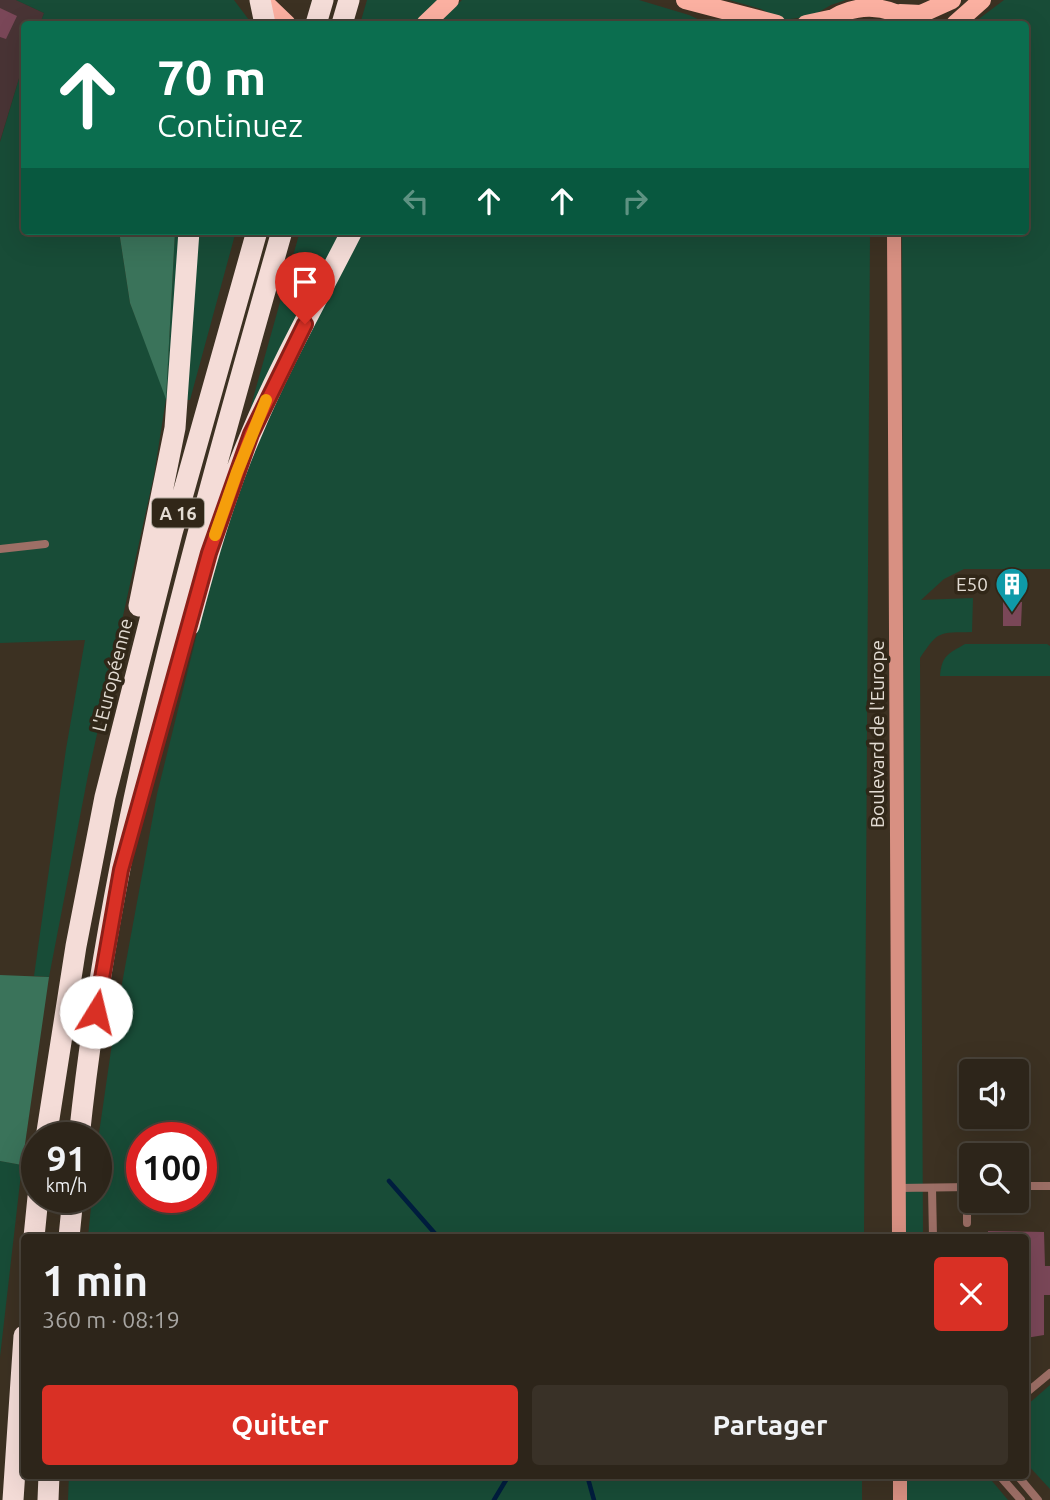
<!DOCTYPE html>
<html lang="fr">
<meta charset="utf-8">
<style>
body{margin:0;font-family:Ubuntu,sans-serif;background:#393127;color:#f1f3f6;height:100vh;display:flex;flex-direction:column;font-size:26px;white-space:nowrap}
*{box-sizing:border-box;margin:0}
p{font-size:23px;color:#a7a5a2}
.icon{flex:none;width:38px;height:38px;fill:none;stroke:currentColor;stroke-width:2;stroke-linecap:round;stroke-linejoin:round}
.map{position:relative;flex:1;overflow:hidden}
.panel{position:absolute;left:21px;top:1234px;width:1008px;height:245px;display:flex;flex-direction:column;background:#2d251a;border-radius:7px;box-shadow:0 7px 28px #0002,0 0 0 2px #484239}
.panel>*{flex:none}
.guide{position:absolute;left:21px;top:21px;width:1008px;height:214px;border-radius:7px;box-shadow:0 7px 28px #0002,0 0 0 2px #484239;background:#0b6e4f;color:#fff;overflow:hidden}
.tools{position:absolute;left:959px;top:1059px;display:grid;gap:14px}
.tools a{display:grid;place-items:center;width:70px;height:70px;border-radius:7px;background:#2d251a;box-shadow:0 7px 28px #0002,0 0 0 2px #484239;font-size:35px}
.speed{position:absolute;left:21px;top:1122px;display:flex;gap:14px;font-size:35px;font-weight:700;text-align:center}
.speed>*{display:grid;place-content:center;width:91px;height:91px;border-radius:50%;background:#2d251a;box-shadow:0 7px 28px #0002,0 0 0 2px #484239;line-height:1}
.speed small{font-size:18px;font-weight:400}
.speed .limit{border:10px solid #d22;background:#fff;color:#111}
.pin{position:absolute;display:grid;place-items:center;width:60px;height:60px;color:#fff;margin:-72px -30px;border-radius:50% 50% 50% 0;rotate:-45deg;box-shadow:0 0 7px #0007}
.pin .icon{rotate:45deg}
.me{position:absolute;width:77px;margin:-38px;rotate:9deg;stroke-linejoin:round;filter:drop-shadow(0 0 5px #0008)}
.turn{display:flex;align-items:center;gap:24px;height:147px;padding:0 21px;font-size:32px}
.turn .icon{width:91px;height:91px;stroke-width:2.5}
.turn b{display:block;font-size:49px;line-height:60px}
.lanes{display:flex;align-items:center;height:66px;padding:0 21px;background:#0003;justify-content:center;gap:35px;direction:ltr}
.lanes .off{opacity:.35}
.round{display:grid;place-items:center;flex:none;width:74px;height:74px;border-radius:7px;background:#393127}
.headline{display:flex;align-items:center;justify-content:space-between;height:119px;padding:0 21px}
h1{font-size:42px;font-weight:700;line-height:52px}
.action{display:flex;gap:14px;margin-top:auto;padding:14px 21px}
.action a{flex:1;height:80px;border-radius:7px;background:#d93025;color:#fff;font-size:28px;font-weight:700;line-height:80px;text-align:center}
.action a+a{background:#393127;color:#f1f3f6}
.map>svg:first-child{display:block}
.commercial{fill:#493435}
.green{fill:#184c37;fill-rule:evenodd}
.forest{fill:#3a735a}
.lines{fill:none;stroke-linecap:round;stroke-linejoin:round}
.stream{stroke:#001d3e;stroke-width:4.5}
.building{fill:#7a4758}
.service{stroke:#9d6f66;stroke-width:8}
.secondary{stroke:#d89082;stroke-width:14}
.primary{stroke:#fbb0a1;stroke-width:18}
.motorway{stroke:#f4dcd7;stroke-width:21}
.route-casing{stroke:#8d1f18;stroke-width:18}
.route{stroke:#d93025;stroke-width:12}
.slow{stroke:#f59e0b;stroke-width:12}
.labels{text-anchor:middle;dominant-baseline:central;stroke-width:7;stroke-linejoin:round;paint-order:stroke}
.shield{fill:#312718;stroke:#aea69b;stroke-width:2}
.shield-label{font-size:18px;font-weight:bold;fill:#e3dcd3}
.poi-label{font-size:19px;fill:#e3dcd3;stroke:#312718;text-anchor:end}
.street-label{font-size:19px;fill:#e3dcd3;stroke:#312718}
</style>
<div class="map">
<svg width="1050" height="1500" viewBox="0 0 1050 1500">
<rect width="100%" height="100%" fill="#3c3122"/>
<path class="commercial" d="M0,0H16L44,13L40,24H24V62L0,141Z"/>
<path class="green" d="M16,0H234L252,24H40L44,13Z
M367,0H440L418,20L408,24H360Z
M462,0H639L689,15L708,24H438Z
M729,0H846L831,5L812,16L783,20L761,9Z
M1004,0H1050V569H964L944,579L921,600L973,598L972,632C938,633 939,630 920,658L923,1237H905L902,231H1026V24H972Z
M24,62V231H119L130,303L166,396L175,231H236L190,400L166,399L154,475L88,775L49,977L34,976L66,749L85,640L0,643V142Z
M300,231H345L240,445Z
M360,231H870L864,1237H88L92,1197H96V1154L116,1016L157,794L219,545L274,400ZM142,1138H201V1197H142Z
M965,644H1047L1050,646V676H940C942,655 948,654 965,644Z
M0,1161L22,1165L0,1357Z
M1050,1385V1489L1026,1463V1406Z
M69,1475H862V1500H68Z
M907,1475H987L1008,1500H907Z"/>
<path class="forest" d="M119,231H175L166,399L130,303Z
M0,975L49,977L22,1165L0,1161Z"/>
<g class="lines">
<path class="stream" d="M389,1181L438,1237
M587,1475L594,1500
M494,1500L509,1475"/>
</g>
<path class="building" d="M0,8L17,16L6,39L0,37Z
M1003,602H1022L1021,626H1003Z
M988,1231L1044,1232L1045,1266H1050V1295H1044V1335L1026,1338V1237H988Z"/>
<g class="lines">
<path class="service" d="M0,549L45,544
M1017,1186H1050
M898,1188L971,1187
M932,1188L933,1237
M967,1223V1187
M1026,1393L1050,1373
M999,1475L1021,1500
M1017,1475L1038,1500"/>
<path class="secondary" d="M894,231L899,1237
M900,1475V1500"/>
<path class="primary" d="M262,0L287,24
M685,0L777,24
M900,13L921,14L952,0
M425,24L450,0
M806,24L834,18
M825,24C852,2 887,3 915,24
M955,24L982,0"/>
<path class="motorway" d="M260,0L265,24
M316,24L323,0
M342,24L349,0
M139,606L175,428L189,231
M189,626C206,561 225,494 252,432C281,363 318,298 352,231
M46,1138L76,946L105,797L172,533L257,231
M79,1138C111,829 198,528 282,231
M34,1237L38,1197
M69,1237L73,1197
M13,1500L24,1336
M48,1500L49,1475"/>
</g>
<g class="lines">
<defs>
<path id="route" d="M96,1012L121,870L209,553L251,434L305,324"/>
</defs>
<use href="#route" class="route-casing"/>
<use href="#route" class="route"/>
<path class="slow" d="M215,535L237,472L266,400"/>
</g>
<defs>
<symbol id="building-pin" viewBox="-11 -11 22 30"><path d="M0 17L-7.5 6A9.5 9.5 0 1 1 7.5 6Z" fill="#0f9aa8" stroke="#312718"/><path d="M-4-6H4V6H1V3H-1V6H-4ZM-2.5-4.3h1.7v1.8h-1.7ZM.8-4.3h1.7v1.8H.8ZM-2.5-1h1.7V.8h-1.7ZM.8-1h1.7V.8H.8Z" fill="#fff"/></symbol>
</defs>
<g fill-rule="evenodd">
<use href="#building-pin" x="993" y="565" width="38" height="52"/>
</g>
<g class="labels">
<rect class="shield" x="152" y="498.5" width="52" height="29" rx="5"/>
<g class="shield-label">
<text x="178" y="513">A 16</text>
</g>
<g class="poi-label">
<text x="988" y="584">E50</text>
</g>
<g class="street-label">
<text transform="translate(112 675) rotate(-76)">L'Européenne</text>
<text transform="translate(877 734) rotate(-90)">Boulevard de l'Europe</text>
</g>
</g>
</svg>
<div class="tools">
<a><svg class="icon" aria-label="sound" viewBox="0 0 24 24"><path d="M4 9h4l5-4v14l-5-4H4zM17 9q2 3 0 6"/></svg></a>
<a><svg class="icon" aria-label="search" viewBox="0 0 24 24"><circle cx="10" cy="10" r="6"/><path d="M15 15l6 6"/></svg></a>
</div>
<div class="speed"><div>91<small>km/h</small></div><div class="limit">100</div></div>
<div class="pin" style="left:305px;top:324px;background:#d93025"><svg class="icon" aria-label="arrive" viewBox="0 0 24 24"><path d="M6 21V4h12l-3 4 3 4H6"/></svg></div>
<svg class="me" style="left:96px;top:1012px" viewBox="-20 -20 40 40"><circle r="19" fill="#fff"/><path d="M0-13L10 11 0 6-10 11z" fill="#d93025"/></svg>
<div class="guide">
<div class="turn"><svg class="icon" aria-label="ahead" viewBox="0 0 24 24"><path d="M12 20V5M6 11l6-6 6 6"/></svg><div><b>70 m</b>Continuez</div></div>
<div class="lanes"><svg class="icon off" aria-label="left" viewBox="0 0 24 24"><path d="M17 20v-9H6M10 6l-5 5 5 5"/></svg><svg class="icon" aria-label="ahead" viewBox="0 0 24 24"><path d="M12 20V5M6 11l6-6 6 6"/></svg><svg class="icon" aria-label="ahead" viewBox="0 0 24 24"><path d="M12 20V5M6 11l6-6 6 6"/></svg><svg class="icon off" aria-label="right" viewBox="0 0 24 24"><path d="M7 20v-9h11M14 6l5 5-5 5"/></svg></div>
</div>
<section class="panel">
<div class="headline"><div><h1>1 min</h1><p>360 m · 08:19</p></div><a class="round" style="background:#d93025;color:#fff"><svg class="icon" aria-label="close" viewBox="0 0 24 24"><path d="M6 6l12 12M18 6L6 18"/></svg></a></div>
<div class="action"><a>Quitter</a><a>Partager</a></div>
</section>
</div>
